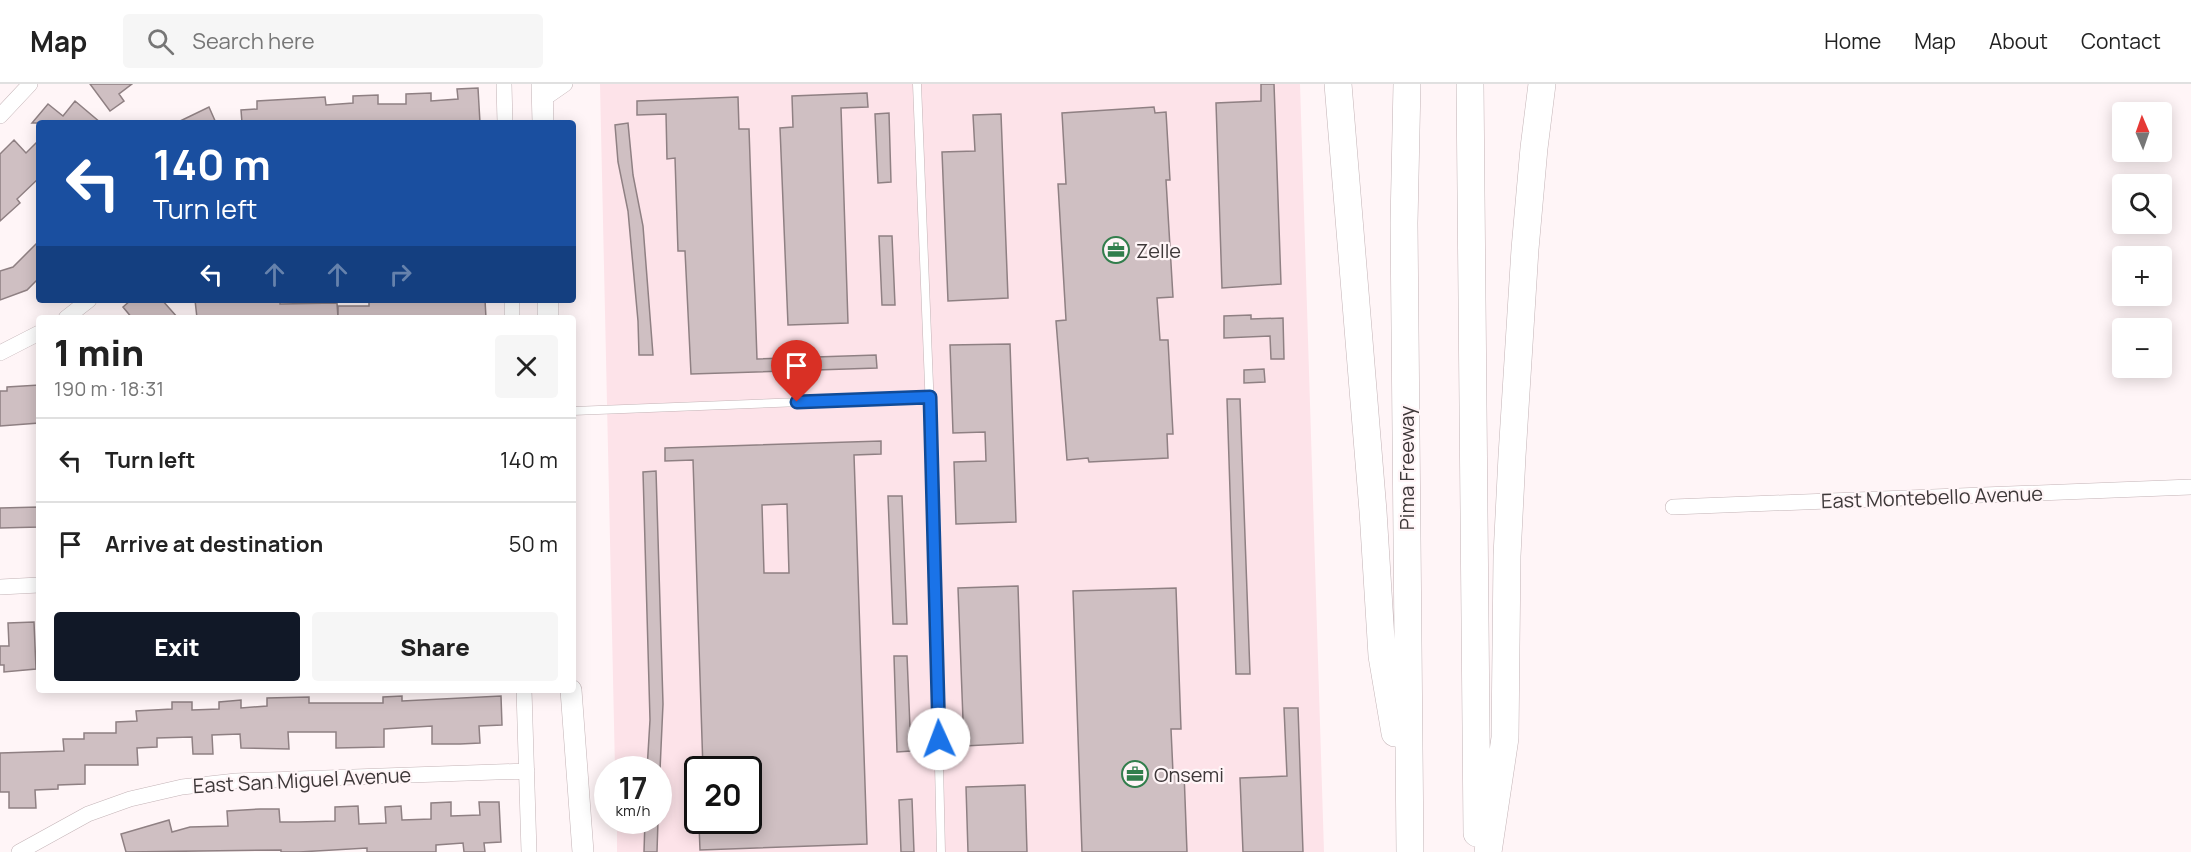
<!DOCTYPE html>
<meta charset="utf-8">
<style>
body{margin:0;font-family:Manrope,sans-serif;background:#f6f6f6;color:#222;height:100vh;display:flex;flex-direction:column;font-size:22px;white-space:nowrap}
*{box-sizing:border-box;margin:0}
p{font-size:20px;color:#767676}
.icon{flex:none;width:33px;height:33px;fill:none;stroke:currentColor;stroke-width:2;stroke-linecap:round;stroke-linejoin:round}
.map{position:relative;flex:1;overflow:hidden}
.sheet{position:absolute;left:36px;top:231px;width:540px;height:378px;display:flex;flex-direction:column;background:#fff;border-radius:6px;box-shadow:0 3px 15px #0003}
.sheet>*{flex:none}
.top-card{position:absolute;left:36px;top:36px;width:540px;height:183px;border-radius:6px;box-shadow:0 3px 15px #0003;background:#1a4fa0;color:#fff;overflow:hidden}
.needle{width:39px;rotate:358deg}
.tools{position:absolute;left:2112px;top:18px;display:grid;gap:12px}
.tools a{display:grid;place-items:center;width:60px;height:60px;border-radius:6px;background:#fff;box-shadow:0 3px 15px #0003;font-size:30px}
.speed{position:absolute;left:594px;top:672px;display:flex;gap:12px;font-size:30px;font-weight:700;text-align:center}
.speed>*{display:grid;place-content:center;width:78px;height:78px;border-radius:50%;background:#fff;box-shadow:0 3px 15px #0003;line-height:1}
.speed small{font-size:15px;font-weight:400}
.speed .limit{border:3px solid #111;border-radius:9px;background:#fff;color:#111}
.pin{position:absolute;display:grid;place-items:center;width:51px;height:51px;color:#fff;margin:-62px -26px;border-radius:50% 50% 50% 0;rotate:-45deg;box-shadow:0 0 6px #0007}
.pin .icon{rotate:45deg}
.me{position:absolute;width:66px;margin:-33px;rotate:358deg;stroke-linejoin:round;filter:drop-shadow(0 0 4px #0008)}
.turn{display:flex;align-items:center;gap:21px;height:126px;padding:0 18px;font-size:27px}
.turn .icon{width:78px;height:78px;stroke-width:2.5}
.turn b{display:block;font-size:42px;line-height:51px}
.lanes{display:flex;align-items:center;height:57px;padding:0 18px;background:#0003;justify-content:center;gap:30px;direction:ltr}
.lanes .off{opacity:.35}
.round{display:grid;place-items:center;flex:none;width:63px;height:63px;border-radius:6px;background:#f6f6f6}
.head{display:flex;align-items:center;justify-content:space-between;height:102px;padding:0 18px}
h1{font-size:36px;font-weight:800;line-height:45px}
.action{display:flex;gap:12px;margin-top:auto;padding:12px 18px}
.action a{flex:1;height:69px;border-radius:6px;background:#111827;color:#fff;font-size:24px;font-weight:800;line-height:69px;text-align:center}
.action a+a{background:#f6f6f6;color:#222}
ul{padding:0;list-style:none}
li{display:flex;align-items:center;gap:18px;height:84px;padding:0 18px;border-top:2px solid #e0e0e0}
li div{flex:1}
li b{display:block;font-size:22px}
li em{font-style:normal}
header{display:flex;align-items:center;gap:36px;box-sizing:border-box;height:84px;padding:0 30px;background:#fff;border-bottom:2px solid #e0e0e0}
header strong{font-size:28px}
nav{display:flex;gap:33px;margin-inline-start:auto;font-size:21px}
.search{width:420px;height:54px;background:#f6f6f6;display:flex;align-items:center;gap:15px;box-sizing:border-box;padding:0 21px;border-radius:6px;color:#767676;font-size:22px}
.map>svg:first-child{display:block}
.built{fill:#fde3e9;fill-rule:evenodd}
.building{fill:#cfbfc2;stroke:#8f8083;stroke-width:1.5;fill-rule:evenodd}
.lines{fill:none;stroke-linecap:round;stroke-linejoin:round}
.service-casing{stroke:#c3b3b6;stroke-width:9}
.minor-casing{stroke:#c3b3b6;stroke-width:16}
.secondary-casing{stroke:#c3b3b6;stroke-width:22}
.motorway-casing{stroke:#c3b3b6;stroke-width:28}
.service{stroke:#fff;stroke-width:8}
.minor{stroke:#fff;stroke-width:15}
.secondary{stroke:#fff;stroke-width:21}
.motorway{stroke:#fff;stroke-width:27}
.route-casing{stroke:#114b97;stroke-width:15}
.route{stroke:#1a73e8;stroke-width:10}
.labels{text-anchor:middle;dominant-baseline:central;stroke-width:4.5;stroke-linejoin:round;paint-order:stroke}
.poi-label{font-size:20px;fill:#3e3839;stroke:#fff5f7;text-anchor:start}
.street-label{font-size:20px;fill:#3e3839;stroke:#fff5f7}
</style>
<header>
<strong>Map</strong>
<div class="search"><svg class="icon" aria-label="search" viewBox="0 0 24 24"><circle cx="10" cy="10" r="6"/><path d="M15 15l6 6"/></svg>Search here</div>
<nav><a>Home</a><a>Map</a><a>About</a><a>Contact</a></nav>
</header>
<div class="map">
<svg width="2191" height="768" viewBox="0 0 2191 768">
<rect width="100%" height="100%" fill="#fff5f7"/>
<path class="built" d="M600,0H1300L1324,768H617V737L658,736V686L615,685ZM698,686H748V736H698Z"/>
<path class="building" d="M90,0H132L119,10L124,17L110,27Z
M1261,0H1274L1281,200L1222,204L1216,19L1261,17Z
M478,4L480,39H242L241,26L257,25V17L325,13L326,21L353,19V12L378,11V20H406V10L431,9V17L458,15L457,5Z
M867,9L868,23L841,24L848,239L788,241L780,44L793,43L792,12Z
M738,13L739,45H749L757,275L876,271L877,284L691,290L685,167H678L675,74L667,75L666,30L637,31V17Z
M75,17L101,39H32L48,20L63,32Z
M209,23L216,39H176Z
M1154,23L1155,29L1166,28L1170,96H1166L1173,213L1157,214L1160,256H1168L1173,350H1167L1168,374L1089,378L1088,374L1067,376L1056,237L1066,236L1058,100H1066L1062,29Z
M889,29L891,98L878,99L875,30Z
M1001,30L1008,214L948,217L942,68L975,67L973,31Z
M628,39L633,91L643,142L653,271H639L638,237L628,127L618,78L615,41Z
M14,56L26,69L39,56V94L17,115L20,119L0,137V70Z
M879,152H892L895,221H882Z
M39,157V194L27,206L0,216V187L13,183Z
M131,216H162L178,234H132L123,223Z
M195,216H280V220L337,219L338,234H197Z
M369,216H485L486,234H338V222H369Z
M1251,231V235L1283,234L1284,275H1271L1270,252L1224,254V232Z
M1010,260L1016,438L956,440L954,378L986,377L985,348L953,349L950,261Z
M1264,285L1265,298L1244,299V286Z
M39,301V339L0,342V307H7V303Z
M1227,315H1240L1250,590H1236Z
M881,357V370L854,371L867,760L700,766L699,740L748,738V686H703L693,376L665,377V364ZM787,420L789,489H764L762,421Z
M656,387L663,620L660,686H647L650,636L643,388Z
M888,412H902L907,540H893Z
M39,423V443L0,444V424Z
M1018,502L1023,659L964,662L958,504Z
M1176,504L1181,645H1171L1173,689L1184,688L1187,768H1082L1073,507Z
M34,538L36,585L4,588V581H0V562H9L8,539Z
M894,572H907L911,667L897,668Z
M402,612V617L501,612L502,641L479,642L480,659L460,660H432V642L384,645V663L336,664V648H288L289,665L241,664L240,650L212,651L213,670H193L192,653L157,654V663L137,664L138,681H85V700L58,701V705L35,706L36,724H9V708H0V669L64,667L63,655H84V649H116V638L137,637L136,627L172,625V618H192V626L219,625V618L241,616V624L267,622V614L309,613V619H383V613Z
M1284,624H1298L1303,768H1243L1240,694L1287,692Z
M1025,701L1027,768H968L966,703Z
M912,715L914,768H901L899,716Z
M451,718V732L480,731L479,718H499L501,758L484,759L485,768H464L463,759L436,761V768H367V764L299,768H281V766L126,768L121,750L169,736L172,748L190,743L228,742L227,727L260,725H279L280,738H298L335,737V723L358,722L359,740L386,739L385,723L401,722L402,736L431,735V719Z
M645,736H658L657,768H644Z"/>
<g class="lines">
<defs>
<path id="service" d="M917,0L932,376L941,768
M573,327L930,313"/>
<path id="minor" d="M504,0L505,39
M542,16L565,0
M0,32L30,0
M512,216V234
M66,234L89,216
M0,269L39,249
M1673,423L2191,403
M0,503L39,501
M524,606L529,768
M19,768L88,730L130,715L182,703L236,697L527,687"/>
<path id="secondary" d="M542,0L543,39
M548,216V234
M571,606L583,768"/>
<path id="motorway" d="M1338,0L1373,427L1382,572L1395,649
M1407,0L1404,139L1410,768
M1470,0L1477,749
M1488,768L1505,654L1507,472L1512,372L1525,165L1534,64L1542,0"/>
</defs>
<use href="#service" class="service-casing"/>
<use href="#minor" class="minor-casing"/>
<use href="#secondary" class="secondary-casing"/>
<use href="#motorway" class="motorway-casing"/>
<use href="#service" class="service"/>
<use href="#minor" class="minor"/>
<use href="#secondary" class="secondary"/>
<use href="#motorway" class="motorway"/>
</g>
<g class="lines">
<defs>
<path id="route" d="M797,318L930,313L939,655"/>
</defs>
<use href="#route" class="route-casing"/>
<use href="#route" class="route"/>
</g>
<defs>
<symbol id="office-ring" viewBox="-11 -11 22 22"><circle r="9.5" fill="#fff5f7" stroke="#327e4c" stroke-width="1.5"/><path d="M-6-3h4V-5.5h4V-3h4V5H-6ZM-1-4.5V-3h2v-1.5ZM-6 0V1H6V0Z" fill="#327e4c"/></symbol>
</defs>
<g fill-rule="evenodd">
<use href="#office-ring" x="1101" y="151" width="30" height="30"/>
<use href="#office-ring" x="1120" y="675" width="30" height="30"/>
</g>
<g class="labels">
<g class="poi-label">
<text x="1136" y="166">Zelle</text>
<text x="1154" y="690">Onsemi</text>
</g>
<g class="street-label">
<text transform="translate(1406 384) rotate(-90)">Pima Freeway</text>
<text transform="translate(1932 413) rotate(-2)">East Montebello Avenue</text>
<text transform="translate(302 696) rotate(-3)">East San Miguel Avenue</text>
</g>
</g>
</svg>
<div class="tools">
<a><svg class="needle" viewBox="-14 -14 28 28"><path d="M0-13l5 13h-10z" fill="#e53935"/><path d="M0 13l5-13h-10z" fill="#767676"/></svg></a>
<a><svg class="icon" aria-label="search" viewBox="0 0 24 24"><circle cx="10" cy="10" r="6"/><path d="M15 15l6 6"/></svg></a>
<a>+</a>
<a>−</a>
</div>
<div class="speed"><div>17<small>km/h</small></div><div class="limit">20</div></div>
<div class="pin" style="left:797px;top:318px;background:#d93025"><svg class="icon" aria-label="arrive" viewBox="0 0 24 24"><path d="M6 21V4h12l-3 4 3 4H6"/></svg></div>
<svg class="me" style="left:939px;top:655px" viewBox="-20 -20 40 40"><circle r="19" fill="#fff"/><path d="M0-13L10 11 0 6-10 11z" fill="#1a73e8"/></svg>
<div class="top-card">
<div class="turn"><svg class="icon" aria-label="left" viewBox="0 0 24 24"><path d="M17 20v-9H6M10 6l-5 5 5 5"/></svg><div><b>140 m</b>Turn left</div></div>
<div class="lanes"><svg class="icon" aria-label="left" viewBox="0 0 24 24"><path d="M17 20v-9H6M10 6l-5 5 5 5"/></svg><svg class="icon off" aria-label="ahead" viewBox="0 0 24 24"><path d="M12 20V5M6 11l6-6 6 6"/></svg><svg class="icon off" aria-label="ahead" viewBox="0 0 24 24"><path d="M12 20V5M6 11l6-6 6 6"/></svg><svg class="icon off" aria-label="right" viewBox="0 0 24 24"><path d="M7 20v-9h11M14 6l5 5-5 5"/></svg></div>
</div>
<section class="sheet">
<div class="head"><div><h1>1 min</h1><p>190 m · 18:31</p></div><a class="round"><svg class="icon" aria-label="close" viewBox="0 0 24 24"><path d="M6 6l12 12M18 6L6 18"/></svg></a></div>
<ul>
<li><svg class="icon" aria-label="left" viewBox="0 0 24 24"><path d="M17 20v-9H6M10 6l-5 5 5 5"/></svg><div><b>Turn left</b></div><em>140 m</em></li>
<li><svg class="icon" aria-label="arrive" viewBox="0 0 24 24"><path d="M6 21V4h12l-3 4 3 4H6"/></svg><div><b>Arrive at destination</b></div><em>50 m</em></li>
</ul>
<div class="action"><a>Exit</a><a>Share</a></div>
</section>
</div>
